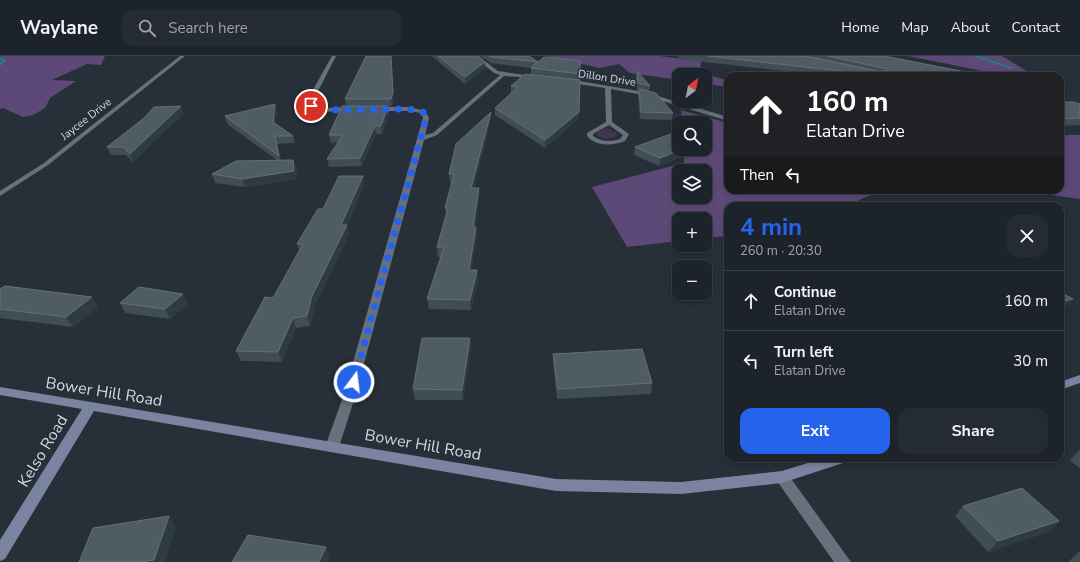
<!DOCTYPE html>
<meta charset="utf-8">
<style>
body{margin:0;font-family:"Nunito Sans",sans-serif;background:#252b33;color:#f1f3f6;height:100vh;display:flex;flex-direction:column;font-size:15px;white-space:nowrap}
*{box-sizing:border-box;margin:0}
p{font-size:13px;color:#a0a4a9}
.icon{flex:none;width:22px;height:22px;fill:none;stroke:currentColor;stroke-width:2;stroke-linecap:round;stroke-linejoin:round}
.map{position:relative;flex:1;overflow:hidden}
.drawer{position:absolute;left:724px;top:146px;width:340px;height:260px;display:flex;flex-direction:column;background:#1d232b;border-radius:12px;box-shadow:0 2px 6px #0003,0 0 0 1px #3b4047}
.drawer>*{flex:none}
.hud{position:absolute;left:724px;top:16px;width:340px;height:122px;border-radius:12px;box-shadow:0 2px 6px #0003,0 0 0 1px #3b4047;background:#202124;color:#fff;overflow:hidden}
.needle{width:26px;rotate:32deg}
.tools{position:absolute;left:672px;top:12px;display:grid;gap:8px}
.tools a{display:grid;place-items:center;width:40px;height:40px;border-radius:8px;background:#1d232b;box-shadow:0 2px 6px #0003,0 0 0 1px #3b4047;font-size:20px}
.pin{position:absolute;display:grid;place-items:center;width:34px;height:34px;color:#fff;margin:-17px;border:2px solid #fff;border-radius:50%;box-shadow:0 1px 4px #0007}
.me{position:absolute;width:44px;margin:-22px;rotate:15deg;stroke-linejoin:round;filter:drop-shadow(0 0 3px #0008)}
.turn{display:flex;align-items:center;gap:14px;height:84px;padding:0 16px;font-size:18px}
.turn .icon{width:52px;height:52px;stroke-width:2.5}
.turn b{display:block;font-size:28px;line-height:34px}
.then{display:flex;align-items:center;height:38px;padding:0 16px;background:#0003;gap:8px;font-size:15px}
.round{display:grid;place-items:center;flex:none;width:42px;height:42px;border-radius:12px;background:#252b33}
.head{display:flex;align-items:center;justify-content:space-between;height:68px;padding:0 16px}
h1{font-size:24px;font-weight:700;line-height:30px;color:#2563eb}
.action{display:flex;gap:8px;margin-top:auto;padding:8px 16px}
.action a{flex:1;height:46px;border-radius:12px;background:#2563eb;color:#fff;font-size:16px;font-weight:700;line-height:46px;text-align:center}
.action a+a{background:#252b33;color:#f1f3f6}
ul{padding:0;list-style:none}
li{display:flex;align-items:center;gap:12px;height:60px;padding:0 16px;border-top:1px solid #3b4047}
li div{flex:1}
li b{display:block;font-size:15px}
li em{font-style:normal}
header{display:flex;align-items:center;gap:24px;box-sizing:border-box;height:56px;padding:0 20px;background:#1d232b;border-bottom:1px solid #3b4047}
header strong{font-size:19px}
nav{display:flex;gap:22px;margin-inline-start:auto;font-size:14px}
.search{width:280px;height:36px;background:#252b33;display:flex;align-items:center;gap:10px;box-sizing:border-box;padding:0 14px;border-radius:12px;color:#a0a4a9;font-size:15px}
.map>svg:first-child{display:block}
.green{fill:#413553}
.forest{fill:#5d4978;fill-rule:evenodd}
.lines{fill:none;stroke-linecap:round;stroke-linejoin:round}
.stream{fill:#297b81;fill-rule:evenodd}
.street{fill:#67717c;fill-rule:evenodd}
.secondary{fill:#7a84a0;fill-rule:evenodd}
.wall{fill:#404d54}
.shaded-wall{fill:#2f3b43}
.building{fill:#505c63;stroke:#647077}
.route{stroke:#2563eb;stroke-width:7;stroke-dasharray:0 12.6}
.labels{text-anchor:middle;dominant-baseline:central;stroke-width:3;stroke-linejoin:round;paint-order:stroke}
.far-street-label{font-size:11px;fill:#d3d8df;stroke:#272f39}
.near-street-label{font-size:16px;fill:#d3d8df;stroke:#272f39}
</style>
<header>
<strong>Waylane</strong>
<div class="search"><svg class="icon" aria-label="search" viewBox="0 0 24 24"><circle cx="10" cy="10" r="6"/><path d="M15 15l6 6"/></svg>Search here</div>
<nav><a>Home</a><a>Map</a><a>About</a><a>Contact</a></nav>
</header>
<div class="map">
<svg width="1080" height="506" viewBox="0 0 1080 506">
<rect width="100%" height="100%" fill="#272f39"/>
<path class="green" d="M607,72L617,77V80L605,83L596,79L598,76Z"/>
<path class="forest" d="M0,0H105L101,9L87,8L52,24L76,25L50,42L45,52L33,59L23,61L3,52L0,53Z
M546,0H659L701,5L700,16L728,25V31L705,28V19L681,17L672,23L630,17L619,8L600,12Z
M908,0H1002L1035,20H1008Z
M681,54L728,67V134H883L845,150H728V180L705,182V163H679V185L627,191L592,131L684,107L683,93H705V67H682ZM679,115H705V141H679Z
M1060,79H1080V143L1014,134H1060Z"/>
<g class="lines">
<path class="stream" d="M973,0H978L1014,12L1011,13Z
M0,2L7,4L0,10V7L3,4H0Z"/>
<path class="street" d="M180,0H185L48,109L0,140V135L44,107Z
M332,0H336L316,39L314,49L323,52L354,51L356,52V54L322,56L308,50L310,39Z
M473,0H478L498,15L537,21L535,22L504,20L437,79L424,84L355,341L339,391L337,395L332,396L327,395L325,391L343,341L423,62L421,57L409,55H376L373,53L376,51H409L425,55L429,62L425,79L433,77L500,19L494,17Z
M567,23L644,36L728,61V65L643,39L611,33L612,66L629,78L625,85C612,90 597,91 587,80V77L606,66L605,32L565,26ZM609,69L623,79L620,83C611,86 601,86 593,80V78Z
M782,415L787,417L851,506H834L777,425L775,421L777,417Z"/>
<path class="secondary" d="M1080,319V327L1060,334V326Z
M0,331L556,423L681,426L782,415L824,402H848L846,406L782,427L681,438L556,435L94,355L5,503L0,505V484L82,353L0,339Z"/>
</g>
<path class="wall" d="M432,0H478L485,12L465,28Z
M479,0H529L538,6L580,5L578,63L545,92L495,59V52L512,37H511V30L531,18V12L491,7L482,1Z
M675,0H884L986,20H827L678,3L679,1Z
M637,15L650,30L649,35L673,57L672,64L640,63L638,40L639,34H637L636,21Z
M1060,41L1063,46L1080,48V69L1060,70Z
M345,43H394L392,50H388L389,57L382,78H376L362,110L329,111L327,103L338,86L331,87L329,79L346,50Z
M277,55L275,68L293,80L295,87L277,88L281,104H293L296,112L297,123L245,131L215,127L212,118L277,104L227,68L225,60Z
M491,56V63L474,132L479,141L475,171L477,180L471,214H477L478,224L471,254L429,253L427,243L441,201H438L437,191L446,159L445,152L452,126H450L449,118Z
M184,57L133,106L126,99H111L107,91Z
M635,91L679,93H692V97L659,110L634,99Z
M364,129L347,170L349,178L315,250L310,270L296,272L282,306L241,305L236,295L273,242L299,195L297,188L323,153Z
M0,233L98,251L73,271L0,262Z
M120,247L188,248L170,263L125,257Z
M471,292L463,344H415L413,333Z
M553,298L652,327L651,338L557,343L553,308Z
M1079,394H1080V412L1070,405Z
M963,450L1059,465L1049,476L988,496L955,460Z
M1080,495V506H1069V505Z"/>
<path class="shaded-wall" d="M391,0H392L394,43L392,50L391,43Z
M485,6V12L465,28V21Z
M275,48L277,55L275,74L273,66Z
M181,50L184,57L133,106L130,98Z
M388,50L389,57L382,78L381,70Z
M491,56V63L472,140L471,132Z
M579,56L578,63L545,92V84Z
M375,70L376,78L362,110L360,102Z
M275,80L277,88L281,108L279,100Z
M683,93H692V97L659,110L660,102Z
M293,104L296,112L297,123L245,131L242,123Z
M363,120L364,129L347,170L349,178L315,250L310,270L307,260L312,240L341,169Z
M479,132V141L474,180L473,171Z
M476,171L477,180L470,224L469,214Z
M477,214L478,224L471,254L470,244Z
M183,238L188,248L170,263L165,253Z
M92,241L98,251L73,271L66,261Z
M1073,243L1069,249L1060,250V246Z
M293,262L296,272L282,306L278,296Z
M470,282L471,292L463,344L462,334Z
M169,460L176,471L165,506H142Z
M1059,465L1049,476L988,496L998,485Z
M326,491L330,502L328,506H319Z"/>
<path class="building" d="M366,0H391L393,36L391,43H345Z
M438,0H478L485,6L465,21Z
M489,0H529L538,6L544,1L580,5V18L531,12L537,6L491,1Z
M708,0H795L811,1L877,15H886L887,13L828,0H884L986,20H884Z
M637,15L650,30L638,27Z
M525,18L580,24L579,56L545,84L495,52L518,31L511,30Z
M639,33L656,37L673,57L641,56Z
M1060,41H1062L1063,46H1073L1080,48V62L1060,63Z
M275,48L273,66L293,80H275L279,100L225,60Z
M181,50L130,98L123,91H107L144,62L154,51Z
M342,50H388L381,70H375L360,102L327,103L343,79H329Z
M491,56L471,132H479L473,171H476L469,214H477L470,244L427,243L444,191H437L448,152H445L454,118H449L456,88Z
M679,75V93H683L660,102L635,91Z
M293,104L294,115L242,123L212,118L236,105Z
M339,120H363L341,169H347L312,240L307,260L293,262L278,296L236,295L265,241L273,242L303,188H297L318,153H323Z
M5,230L92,241L66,261L0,253V233Z
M139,231L183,238L165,253L120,247Z
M1060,236L1073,243L1060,246Z
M422,282H470L462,334L413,333Z
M642,293L652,327L558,333L553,298Z
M1022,432L1059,465L998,485L963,450Z
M169,460L154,504L142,506H79L93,472Z
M248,479L326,491L319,506H232Z"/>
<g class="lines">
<path class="route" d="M311,50L322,54L409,53L423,56L426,62L354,326"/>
</g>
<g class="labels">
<g class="far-street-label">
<text transform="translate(607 22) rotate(9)">Dillon Drive</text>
<text transform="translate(86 63) rotate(-38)">Jaycee Drive</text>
</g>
<g class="near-street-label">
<text transform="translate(104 336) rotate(9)">Bower Hill Road</text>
<text transform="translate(423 389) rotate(10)">Bower Hill Road</text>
<text transform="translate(43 395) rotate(-59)">Kelso Road</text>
</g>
</g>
</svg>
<div class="tools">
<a><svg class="needle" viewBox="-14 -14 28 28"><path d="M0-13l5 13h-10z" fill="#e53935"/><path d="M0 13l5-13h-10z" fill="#a0a4a9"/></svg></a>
<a><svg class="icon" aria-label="search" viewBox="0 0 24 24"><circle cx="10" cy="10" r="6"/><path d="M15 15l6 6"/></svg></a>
<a><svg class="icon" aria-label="layers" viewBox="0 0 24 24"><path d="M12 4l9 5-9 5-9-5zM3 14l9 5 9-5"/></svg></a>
<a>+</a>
<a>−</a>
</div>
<div class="pin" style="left:311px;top:50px;background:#d93025"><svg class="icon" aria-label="arrive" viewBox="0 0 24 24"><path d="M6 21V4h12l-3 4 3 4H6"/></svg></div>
<svg class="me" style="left:354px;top:326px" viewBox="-20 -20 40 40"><circle r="17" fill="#2563eb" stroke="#fff" stroke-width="3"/><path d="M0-11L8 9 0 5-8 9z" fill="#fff"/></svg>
<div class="hud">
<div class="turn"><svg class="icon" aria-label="ahead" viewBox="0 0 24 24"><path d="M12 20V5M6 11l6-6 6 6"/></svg><div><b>160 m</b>Elatan Drive</div></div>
<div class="then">Then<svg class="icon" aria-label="left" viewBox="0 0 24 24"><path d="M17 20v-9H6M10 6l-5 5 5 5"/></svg></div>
</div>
<section class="drawer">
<div class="head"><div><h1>4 min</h1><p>260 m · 20:30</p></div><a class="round"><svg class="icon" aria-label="close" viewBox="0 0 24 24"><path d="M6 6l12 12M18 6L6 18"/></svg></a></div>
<ul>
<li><svg class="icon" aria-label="ahead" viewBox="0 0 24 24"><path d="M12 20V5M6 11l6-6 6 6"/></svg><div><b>Continue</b><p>Elatan Drive</p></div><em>160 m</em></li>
<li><svg class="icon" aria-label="left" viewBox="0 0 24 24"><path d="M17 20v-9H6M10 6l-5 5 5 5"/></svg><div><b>Turn left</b><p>Elatan Drive</p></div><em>30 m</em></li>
</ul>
<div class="action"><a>Exit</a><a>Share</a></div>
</section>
</div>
